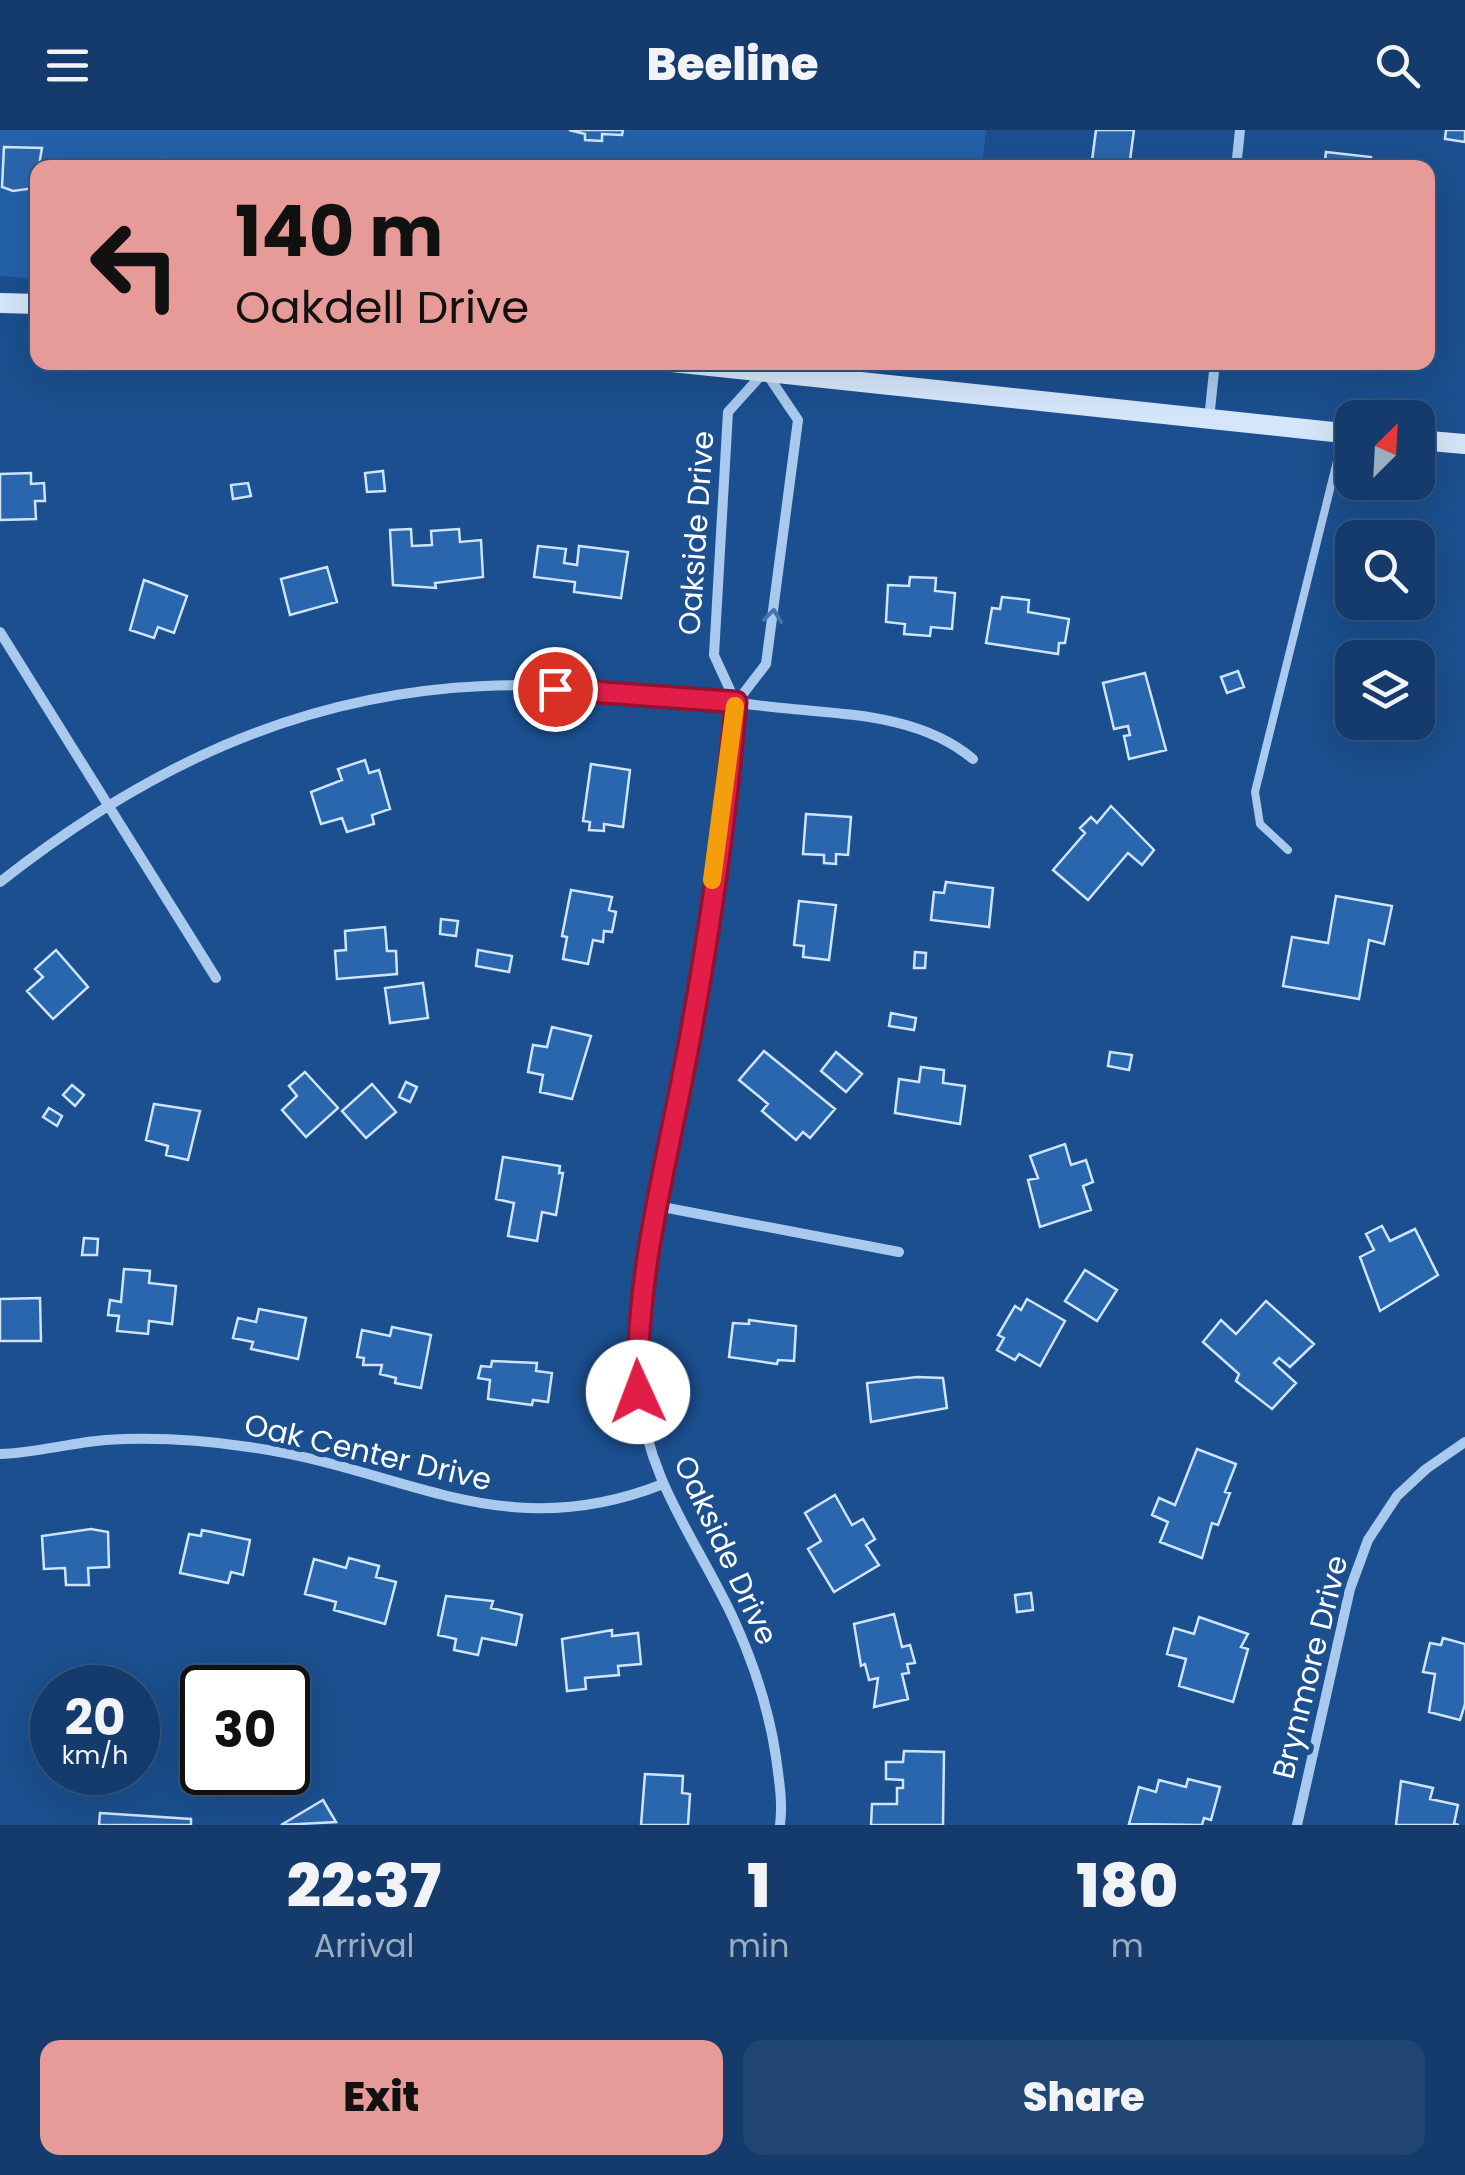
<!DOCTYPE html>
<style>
body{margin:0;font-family:Poppins,sans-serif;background:#214673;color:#f1f3f6;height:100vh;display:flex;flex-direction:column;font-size:38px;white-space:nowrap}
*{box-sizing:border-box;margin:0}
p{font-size:32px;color:#9dadc1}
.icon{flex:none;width:55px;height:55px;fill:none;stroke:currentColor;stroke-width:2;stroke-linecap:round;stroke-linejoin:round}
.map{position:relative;height:1695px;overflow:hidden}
.sheet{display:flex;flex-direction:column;background:#143b6b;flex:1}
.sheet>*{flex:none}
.hud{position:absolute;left:30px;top:30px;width:1405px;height:210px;border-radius:20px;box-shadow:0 10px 40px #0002,0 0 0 2px #33557e;background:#e69b98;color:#111;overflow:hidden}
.needle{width:65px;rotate:24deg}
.fabs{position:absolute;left:1335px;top:270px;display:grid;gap:20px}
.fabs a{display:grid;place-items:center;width:100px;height:100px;border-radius:20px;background:#143b6b;box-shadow:0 10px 40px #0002,0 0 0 2px #33557e;font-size:50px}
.speed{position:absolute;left:30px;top:1535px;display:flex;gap:20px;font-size:50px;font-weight:700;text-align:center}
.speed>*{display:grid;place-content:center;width:130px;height:130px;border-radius:50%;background:#143b6b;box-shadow:0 10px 40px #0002,0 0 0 2px #33557e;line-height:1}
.speed small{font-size:25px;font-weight:400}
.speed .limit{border:5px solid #111;border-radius:15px;background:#fff;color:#111}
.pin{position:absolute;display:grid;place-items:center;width:85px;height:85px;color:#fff;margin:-42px;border:5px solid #fff;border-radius:50%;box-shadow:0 2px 10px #0007}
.me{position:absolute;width:110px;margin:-55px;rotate:358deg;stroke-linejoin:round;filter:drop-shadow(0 0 8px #0008)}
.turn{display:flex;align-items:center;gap:35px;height:210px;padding:0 40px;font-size:45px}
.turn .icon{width:130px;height:130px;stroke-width:2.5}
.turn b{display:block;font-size:70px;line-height:85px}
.eta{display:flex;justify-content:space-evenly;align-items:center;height:170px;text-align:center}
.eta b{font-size:60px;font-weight:800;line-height:70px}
.cta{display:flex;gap:20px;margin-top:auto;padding:20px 40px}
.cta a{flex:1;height:115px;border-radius:20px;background:#e69b98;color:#111;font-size:40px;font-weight:800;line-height:115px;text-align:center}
.cta a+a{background:#214673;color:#f1f3f6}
header{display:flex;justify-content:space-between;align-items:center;height:130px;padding:0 40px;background:#143b6b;font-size:45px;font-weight:800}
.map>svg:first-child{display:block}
.green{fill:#2461a8}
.building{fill:#2a66ad;stroke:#cfe3fa;stroke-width:2.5}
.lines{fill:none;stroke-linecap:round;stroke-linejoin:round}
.service{stroke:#a9c9ee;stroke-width:8}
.minor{stroke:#a9c9ee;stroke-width:10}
.secondary{stroke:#d6e6fa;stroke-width:20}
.oneway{stroke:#4674ac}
.route-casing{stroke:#92132f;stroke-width:25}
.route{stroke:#e11d48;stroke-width:18}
.slow{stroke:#f59e0b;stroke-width:18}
.labels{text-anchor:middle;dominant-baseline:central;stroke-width:10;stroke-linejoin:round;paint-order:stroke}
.street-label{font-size:30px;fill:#fff;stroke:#1b4f8f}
</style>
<header><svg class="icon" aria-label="menu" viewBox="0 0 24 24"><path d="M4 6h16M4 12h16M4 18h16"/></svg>Beeline<svg class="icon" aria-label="search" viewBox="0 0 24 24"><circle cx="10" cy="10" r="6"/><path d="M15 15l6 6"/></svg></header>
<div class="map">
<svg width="1465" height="1695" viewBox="0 0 1465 1695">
<rect width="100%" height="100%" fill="#1b4f8f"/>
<path class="green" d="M0,0H986L982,38H38L37,149L0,146Z"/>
<path class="building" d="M569,0H623L622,5L602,4V11L585,10V4Z
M1096,0H1134L1129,38H1091Z
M1446,0H1465V12L1445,9Z
M4,17L42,18L35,58L13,61L2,57Z
M1326,22L1371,27L1370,38H1324Z
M162,29L164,38H121L120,34Z
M383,341L385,361L367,362L365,343Z
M31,343V354L44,353L45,371H35L36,389L0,390V344Z
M248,353L251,366L233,369L231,355Z
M411,399L412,416L432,415L431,401L459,399L460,412L481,410L483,447L435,453L436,458L393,455L390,400Z
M538,416L566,419L564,433L577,435L579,416L628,422L621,468L574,462L575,452L534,447Z
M327,437L337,472L290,485L281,449Z
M910,447L936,448L935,461L955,463L952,499L931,497L930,506L904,504L905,494L886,492L888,455L909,456Z
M144,450L187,466L174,503L158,497L154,508L130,500Z
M1002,467L1029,470L1028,482L1069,489L1065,513H1059L1058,524L986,513L992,478L1000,479Z
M1238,541L1244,557L1227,563L1221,547Z
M1145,543L1166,620L1129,629L1124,606L1130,605L1128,596L1114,599L1103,553Z
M365,630L369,643L379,640L390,679L372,685L374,694L347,702L342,688L321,694L311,662L342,650L338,639Z
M591,634L630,640L623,697L604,694V701L589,700L590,692L583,691Z
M1111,676L1154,720L1142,735L1128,723L1088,770L1053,740L1085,703L1080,698L1091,687L1097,693Z
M806,684L851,687L848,725L836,724V734L824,733V725L803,724Z
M946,752L993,758L989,797L931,790L934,762L944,763Z
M571,760L612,767L609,780L616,782L612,802L604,801L603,812L593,810L588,834L563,829L567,807L562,806Z
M1336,766L1392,776L1384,814L1369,810L1359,869L1283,856L1292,807L1328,813Z
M799,771L836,775L829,830L803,827L804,816L794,815Z
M441,789L458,791L456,806L440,804Z
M385,797L387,821H396L397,844L337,849L335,821L346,820L345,801Z
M56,820L88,857L53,889L27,861L43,847L35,839Z
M478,820L512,826L509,842L476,836Z
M915,822L926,823L925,838H914Z
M423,853L428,888L390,893L385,858Z
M891,883L916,888L914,900L889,896Z
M552,897L591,906L572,969L540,962L543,945L528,942L533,915L547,917Z
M764,921L835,979L810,1008L803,1002L796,1010L762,981L768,974L739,950Z
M836,922L862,944L846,962L821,941Z
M1110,922L1132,925L1129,940L1108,936Z
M921,937L944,940L943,953L965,956L960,994L895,983L899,949L919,952Z
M305,942L338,978L306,1007L282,980L297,966L289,956Z
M406,952L417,957L410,972L399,967Z
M372,954L396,982L366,1008L342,981Z
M72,955L84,965L75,976L63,965Z
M154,974L200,981L188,1030L166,1025L168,1016L146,1010Z
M49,978L62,986L57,996L43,987Z
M1065,1014L1071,1035L1086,1030L1093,1052L1083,1056L1091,1080L1040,1097L1028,1050L1038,1048L1030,1026Z
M503,1027L560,1036L559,1043H563L556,1085L542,1082L537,1111L508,1106L514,1073L496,1069Z
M1382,1096L1390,1111L1415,1099L1438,1145L1380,1181L1360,1127L1374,1120L1366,1104Z
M84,1108L98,1109L97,1125H82Z
M124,1139L150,1141L149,1153L176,1156L172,1194L149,1191L148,1204L117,1201L119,1186L108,1185L110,1170L121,1172Z
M1085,1140L1117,1160L1097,1191L1065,1171Z
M40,1168L41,1211H0V1169Z
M1027,1169L1065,1191L1040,1236L1019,1224L1015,1230L997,1220L1004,1208L998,1205L1015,1176L1021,1180Z
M1266,1171L1314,1214L1290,1237L1279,1228L1274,1233L1296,1253L1272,1279L1236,1251L1239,1244L1203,1212L1221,1190L1236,1204Z
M259,1179L306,1188L298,1229L251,1219L253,1212L233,1208L238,1188L256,1192Z
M749,1190L796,1196L794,1231L778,1230L777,1234L729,1227L733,1193L749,1194Z
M392,1197L431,1205L421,1258L395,1253L396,1248L380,1244L382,1235H363L364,1228L357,1227L362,1200L390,1206Z
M492,1231L537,1233L536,1241L552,1243L548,1272L533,1270L532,1275L488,1269L490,1250L478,1248L481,1236L491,1237Z
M917,1247L943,1248L947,1278L871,1292L867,1253Z
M1197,1319L1236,1334L1225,1362L1230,1363L1218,1395L1212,1393L1202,1428L1160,1412L1168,1392L1152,1385L1159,1368L1175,1375Z
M835,1365L852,1395L863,1389L875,1409L866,1415L879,1435L834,1462L808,1419L821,1411L805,1383Z
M91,1399L108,1402L109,1437L88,1438L89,1455H66L65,1438L44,1439L42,1406Z
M202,1400L250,1410L243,1445L231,1442L228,1453L180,1443L189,1404L201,1406Z
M349,1428L379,1436L376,1447L396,1452L385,1494L334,1480L336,1472L305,1464L314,1429L346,1438Z
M1031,1463L1033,1480L1017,1482L1015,1465Z
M446,1466L493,1471L491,1478L522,1485L516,1515L482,1508L478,1525L454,1520L456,1509L438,1505Z
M894,1484L902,1517L910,1515L915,1533L907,1534L909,1543L902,1544L908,1569L874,1577L878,1548L869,1550L865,1534L861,1536L854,1494Z
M1199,1487L1248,1504L1241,1517L1248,1519L1233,1572L1179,1556L1186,1529L1167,1524L1174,1498L1194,1504Z
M612,1500V1506L638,1503L641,1534L618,1536L619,1545L585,1548L586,1559L567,1561L562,1509Z
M1443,1508L1465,1514V1574L1460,1590L1429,1582L1435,1544L1423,1542L1430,1513L1441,1515Z
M904,1621L944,1622L943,1695H871L872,1674H897V1658H903V1650L886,1649V1632H903Z
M645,1644L683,1646L682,1663L690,1664L688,1695H641Z
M1188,1649L1220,1657L1211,1690L1204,1688L1202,1695L1129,1694L1139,1657L1156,1662L1159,1650L1186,1657Z
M1401,1651L1433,1658L1430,1669L1458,1675L1454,1694L1459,1695H1396Z
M323,1670L336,1692L281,1695Z
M100,1683L191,1689V1695H99Z"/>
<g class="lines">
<path class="service" d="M1288,720L1260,694L1255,662L1343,307"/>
<path class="minor" d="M1236,38L1240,0
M1209,289L1215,232
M0,502L216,848
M736,573L766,534L798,290L765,241L728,282L714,525L736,573L733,609C717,714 705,820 687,924C668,1035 628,1147 639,1261C647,1351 698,1412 734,1490C754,1534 769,1580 776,1627C779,1651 783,1671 780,1695
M0,752C144,639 297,564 484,556C576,552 672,565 764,576C835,585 916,581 973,629
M657,1076L899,1122
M0,1324C35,1323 70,1313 105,1310C153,1307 202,1310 249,1317C404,1338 501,1418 663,1354
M1297,1695L1350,1459L1368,1410L1397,1366L1426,1339L1465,1312"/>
<path class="secondary" d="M0,173L38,174
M672,232L1352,304
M1418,310L1465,314"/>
</g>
<defs><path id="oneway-chevron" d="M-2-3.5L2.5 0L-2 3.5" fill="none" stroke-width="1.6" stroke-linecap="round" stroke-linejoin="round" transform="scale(2.5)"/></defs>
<use class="oneway" href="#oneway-chevron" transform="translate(773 486) rotate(-83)"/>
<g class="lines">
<defs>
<path id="route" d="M555,559L736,572C726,691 708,812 686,929C665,1041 635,1148 638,1262"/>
</defs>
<use href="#route" class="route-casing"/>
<use href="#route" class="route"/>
<path class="slow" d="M712,750L735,576"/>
</g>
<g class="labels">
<g class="street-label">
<text transform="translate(696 403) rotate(-86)">Oakside Drive</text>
<text transform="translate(368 1322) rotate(13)">Oak Center Drive</text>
<text transform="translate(726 1420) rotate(65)">Oakside Drive</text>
<text transform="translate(1310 1537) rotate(-76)">Brynmore Drive</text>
</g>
</g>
</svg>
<div class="fabs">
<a><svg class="needle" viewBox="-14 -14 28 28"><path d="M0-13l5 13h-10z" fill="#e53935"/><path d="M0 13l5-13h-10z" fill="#9dadc1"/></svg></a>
<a><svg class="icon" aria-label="search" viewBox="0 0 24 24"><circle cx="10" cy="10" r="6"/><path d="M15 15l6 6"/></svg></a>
<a><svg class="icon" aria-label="layers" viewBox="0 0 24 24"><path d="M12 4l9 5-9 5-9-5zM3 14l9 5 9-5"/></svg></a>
</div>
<div class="speed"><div>20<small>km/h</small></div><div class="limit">30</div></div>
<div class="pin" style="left:555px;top:559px;background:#d93025"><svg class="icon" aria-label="arrive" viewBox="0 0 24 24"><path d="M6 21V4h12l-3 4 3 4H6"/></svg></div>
<svg class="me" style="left:638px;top:1262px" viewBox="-20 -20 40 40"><circle r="19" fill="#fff"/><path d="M0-13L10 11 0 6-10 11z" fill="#e11d48"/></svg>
<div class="hud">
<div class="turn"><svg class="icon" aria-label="left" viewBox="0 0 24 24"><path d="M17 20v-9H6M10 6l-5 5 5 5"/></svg><div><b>140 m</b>Oakdell Drive</div></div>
</div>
</div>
<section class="sheet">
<div class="eta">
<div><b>22:37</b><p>Arrival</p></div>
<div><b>1</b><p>min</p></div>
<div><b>180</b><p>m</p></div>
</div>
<div class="cta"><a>Exit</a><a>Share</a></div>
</section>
